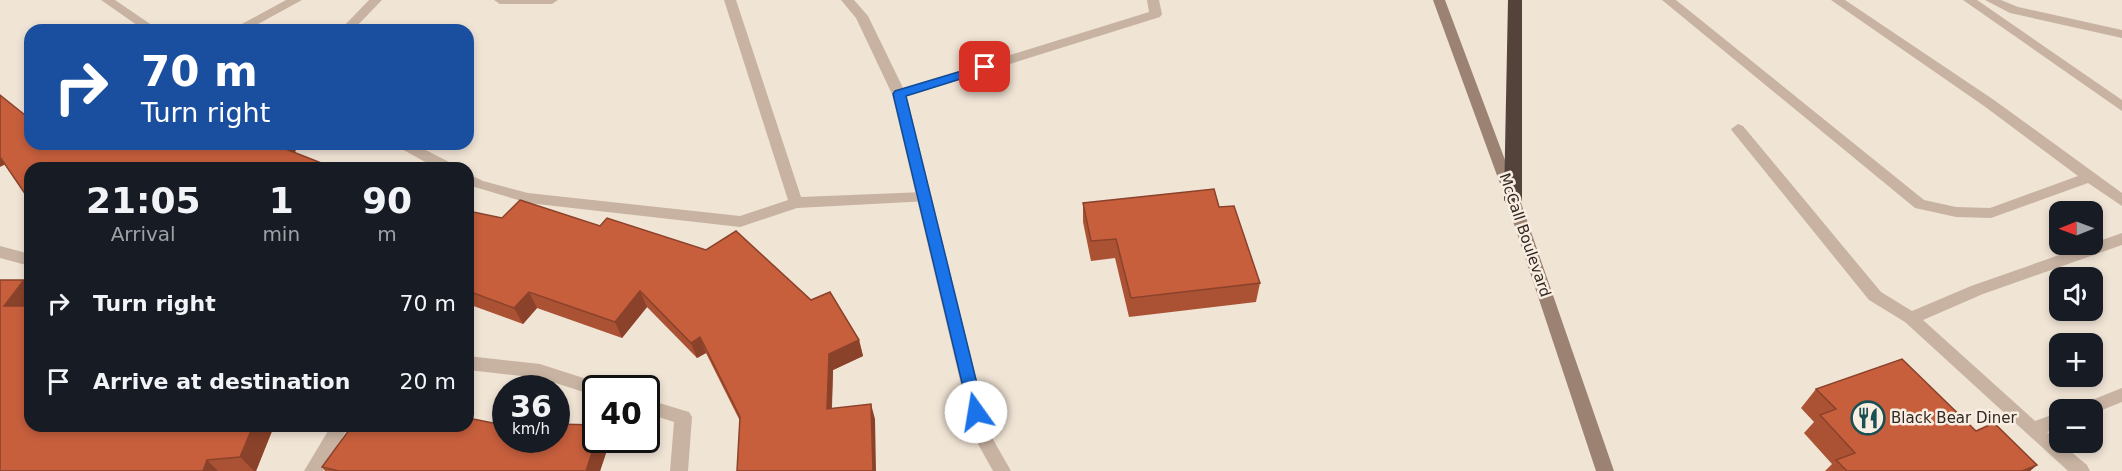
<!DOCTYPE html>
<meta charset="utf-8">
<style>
body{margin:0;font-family:"DejaVu Sans",sans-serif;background:#20242c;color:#f1f3f6;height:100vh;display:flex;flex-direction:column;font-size:22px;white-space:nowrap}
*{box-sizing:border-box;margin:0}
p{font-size:20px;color:#9ea1a6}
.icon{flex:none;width:33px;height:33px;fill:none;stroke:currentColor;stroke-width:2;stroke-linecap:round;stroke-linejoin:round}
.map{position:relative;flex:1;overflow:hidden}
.side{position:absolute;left:24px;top:162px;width:450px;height:270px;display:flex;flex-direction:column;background:#171b24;border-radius:18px;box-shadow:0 3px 9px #0003}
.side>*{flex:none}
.guide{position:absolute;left:24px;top:24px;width:450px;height:126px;border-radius:18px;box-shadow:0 3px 9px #0003;background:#1a4fa0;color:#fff;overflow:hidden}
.needle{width:39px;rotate:269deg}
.fabs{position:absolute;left:2049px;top:201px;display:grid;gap:12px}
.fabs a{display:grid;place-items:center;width:54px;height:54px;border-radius:12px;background:#171b24;box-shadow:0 3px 9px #0003;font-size:30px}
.speed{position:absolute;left:492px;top:375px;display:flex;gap:12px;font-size:30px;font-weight:700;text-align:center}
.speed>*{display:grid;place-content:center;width:78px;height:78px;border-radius:50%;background:#171b24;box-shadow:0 3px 9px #0003;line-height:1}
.speed small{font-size:15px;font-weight:400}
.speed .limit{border:3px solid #111;border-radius:9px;background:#fff;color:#111}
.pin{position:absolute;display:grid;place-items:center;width:51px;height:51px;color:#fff;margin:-26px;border-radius:12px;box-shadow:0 3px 9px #0006}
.me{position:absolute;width:66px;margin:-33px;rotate:347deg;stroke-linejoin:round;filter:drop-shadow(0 0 4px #0008)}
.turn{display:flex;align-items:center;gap:21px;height:126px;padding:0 18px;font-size:27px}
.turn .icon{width:78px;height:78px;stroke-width:2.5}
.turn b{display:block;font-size:42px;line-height:51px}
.eta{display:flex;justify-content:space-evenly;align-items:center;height:102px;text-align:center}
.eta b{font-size:36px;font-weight:800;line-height:42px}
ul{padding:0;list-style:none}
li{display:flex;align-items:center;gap:18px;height:78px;padding:0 18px}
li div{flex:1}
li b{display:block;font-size:22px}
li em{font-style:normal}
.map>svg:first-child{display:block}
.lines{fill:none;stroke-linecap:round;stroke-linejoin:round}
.service{fill:#c8b3a2;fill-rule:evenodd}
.tertiary{fill:#c8b3a2;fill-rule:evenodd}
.secondary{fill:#9b8273;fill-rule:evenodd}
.motorway{fill:#54433b;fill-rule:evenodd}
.wall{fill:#ab5234}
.shaded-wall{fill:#8b422b}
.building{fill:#c75f3d;stroke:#8b422b;stroke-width:1.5}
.route{fill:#1a73e8;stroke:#114b97;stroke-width:1.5}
.labels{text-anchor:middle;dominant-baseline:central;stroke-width:5;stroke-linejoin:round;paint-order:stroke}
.street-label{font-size:15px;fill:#322924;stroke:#f9eee1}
.poi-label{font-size:15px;fill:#322924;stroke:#f9eee1;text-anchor:start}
</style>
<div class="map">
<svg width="2122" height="471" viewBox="0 0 2122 471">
<rect width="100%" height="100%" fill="#f0e4d5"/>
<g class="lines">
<path class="service" d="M101,0H115L159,30H144Z
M286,0H302L247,30H231Z
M369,0H382L353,30H340Z
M494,0H558L552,4H500Z
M724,0H736L801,197L924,192L931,197L929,201L797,208L740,227L528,203L468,185V174L483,181L528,193L740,216L788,200Z
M1147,0H1159L1162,14L1160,17L904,97L899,98L892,94L894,91L1149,12Z
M1662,0H1676L1924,200L1956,207L1990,208L2078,176L1984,106L1831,0H1845L1994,100L2122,193V206L2088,183L1991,218L1956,217L1915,208Z
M1963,0H1977L2122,100V111Z
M1985,0H2001L2018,7L2122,30V38L2010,13Z
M1738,124L1743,126L1881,292L1912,311L1971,286L2122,233V245L1983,294L1923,320L2035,421L2060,412V427L2047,432L2087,465L2090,471H2068L1905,322L1869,300L1733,132L1731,129Z
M396,144H414L453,164L455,168H436L398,147Z
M0,246L30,254V266L0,258Z
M468,356L540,364L602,384L604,388H596V396L540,378L468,370Z
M2122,388V402L2092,414V410H2077L2079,405Z
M646,399L689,412L692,417L688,471H670L674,422L646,413Z
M331,426H349L323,471H304Z"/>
<path class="tertiary" d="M841,0H854L868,16L906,94L990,434L1011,471H993L973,435L892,94L856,18Z"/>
<path class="secondary" d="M1433,0H1445L1520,200L1614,471H1596L1506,200Z"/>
<path class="motorway" d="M1508,0H1522V200L1519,204H1507L1504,200Z"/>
</g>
<path class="wall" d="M1083,203L1219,207L1260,283L1256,302L1129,317L1115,258L1091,261L1083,222Z
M468,211L811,300L859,340L863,356L833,370L832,408L875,419L740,421L706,353L697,358L647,307L622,338L537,308L523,324L468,304Z
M1816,389L1976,431L2037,465L2030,471H1825L1832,464L1804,433L1814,422L1801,408Z
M493,423L596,440H609L610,441L600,471H325L322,467Z
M30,426H274L256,471H0Z"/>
<path class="shaded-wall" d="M273,144H292L296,151L284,161Z
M0,154L8,163L0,167Z
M24,280L30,286V312L4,306Z
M640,291L647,307L622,338L615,322Z
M529,292L537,308L523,324L514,308Z
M700,337L706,353L697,358L691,343Z
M859,340L863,356L833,370L831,424L827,409L829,354Z
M871,404L875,419L876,471H873Z
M253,426H274L256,471H254L240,457Z
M596,440H609L610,441L600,471H586Z
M207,460L218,471H203Z
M2037,465L2030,471H2022Z"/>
<path class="building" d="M0,95L30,119V144H273L334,168H30V201L0,157Z
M1214,189L1219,207L1234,206L1260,283L1131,298L1116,239L1091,241L1083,203Z
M520,200L600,226L607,218L706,250L736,231L811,300L830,292L859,340L829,354L827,409L871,404L873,471H737L740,417L700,337L691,343L640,291L615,322L529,292L514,308L468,291V211L502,218Z
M0,280H24L4,306H30V426H253L240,457L207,460L203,471H0Z
M1902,359L1976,431L1994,423L2037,465L2022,471H1847L1836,460L1855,453L1820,415L1836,409L1816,389Z
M468,418L493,423H506V440H556V424L596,425V440L586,471H339L322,467L352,426H468Z"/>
<path class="route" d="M985,64L991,67L989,70L906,96L984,412L976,419L969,412L893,94L895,91Z"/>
<defs>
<symbol id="restaurant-ring" viewBox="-11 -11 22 22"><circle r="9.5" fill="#f9eee1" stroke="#1a5054" stroke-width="1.5"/><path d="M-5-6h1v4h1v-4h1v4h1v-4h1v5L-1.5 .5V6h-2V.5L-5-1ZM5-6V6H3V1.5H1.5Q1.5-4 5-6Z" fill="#1a5054"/></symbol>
</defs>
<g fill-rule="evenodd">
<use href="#restaurant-ring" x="1849" y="399" width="38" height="38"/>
</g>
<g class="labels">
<g class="street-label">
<text transform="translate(1525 235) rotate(71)">McCall Boulevard</text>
</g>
<g class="poi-label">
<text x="1891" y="418">Black Bear Diner</text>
</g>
</g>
</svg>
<div class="fabs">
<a><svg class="needle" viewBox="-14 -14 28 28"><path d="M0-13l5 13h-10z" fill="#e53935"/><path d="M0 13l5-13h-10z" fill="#9ea1a6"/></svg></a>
<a><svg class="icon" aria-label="sound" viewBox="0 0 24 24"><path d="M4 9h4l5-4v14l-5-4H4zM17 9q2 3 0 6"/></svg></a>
<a>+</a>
<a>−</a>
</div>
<div class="speed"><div>36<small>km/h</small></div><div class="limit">40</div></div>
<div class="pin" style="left:985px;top:67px;background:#d93025"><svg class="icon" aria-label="arrive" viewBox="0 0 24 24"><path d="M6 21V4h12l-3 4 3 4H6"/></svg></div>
<svg class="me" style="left:976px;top:412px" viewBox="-20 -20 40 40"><circle r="19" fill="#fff"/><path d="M0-13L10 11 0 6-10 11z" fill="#1a73e8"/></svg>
<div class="guide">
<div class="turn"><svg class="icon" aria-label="right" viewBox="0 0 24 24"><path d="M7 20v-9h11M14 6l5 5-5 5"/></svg><div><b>70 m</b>Turn right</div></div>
</div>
<section class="side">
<div class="eta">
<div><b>21:05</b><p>Arrival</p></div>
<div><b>1</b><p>min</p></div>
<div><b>90</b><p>m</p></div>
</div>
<ul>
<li><svg class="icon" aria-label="right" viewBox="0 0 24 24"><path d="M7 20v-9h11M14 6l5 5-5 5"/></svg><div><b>Turn right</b></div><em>70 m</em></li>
<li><svg class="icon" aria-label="arrive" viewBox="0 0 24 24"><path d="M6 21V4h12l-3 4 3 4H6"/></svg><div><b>Arrive at destination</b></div><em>20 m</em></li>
</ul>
</section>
</div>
